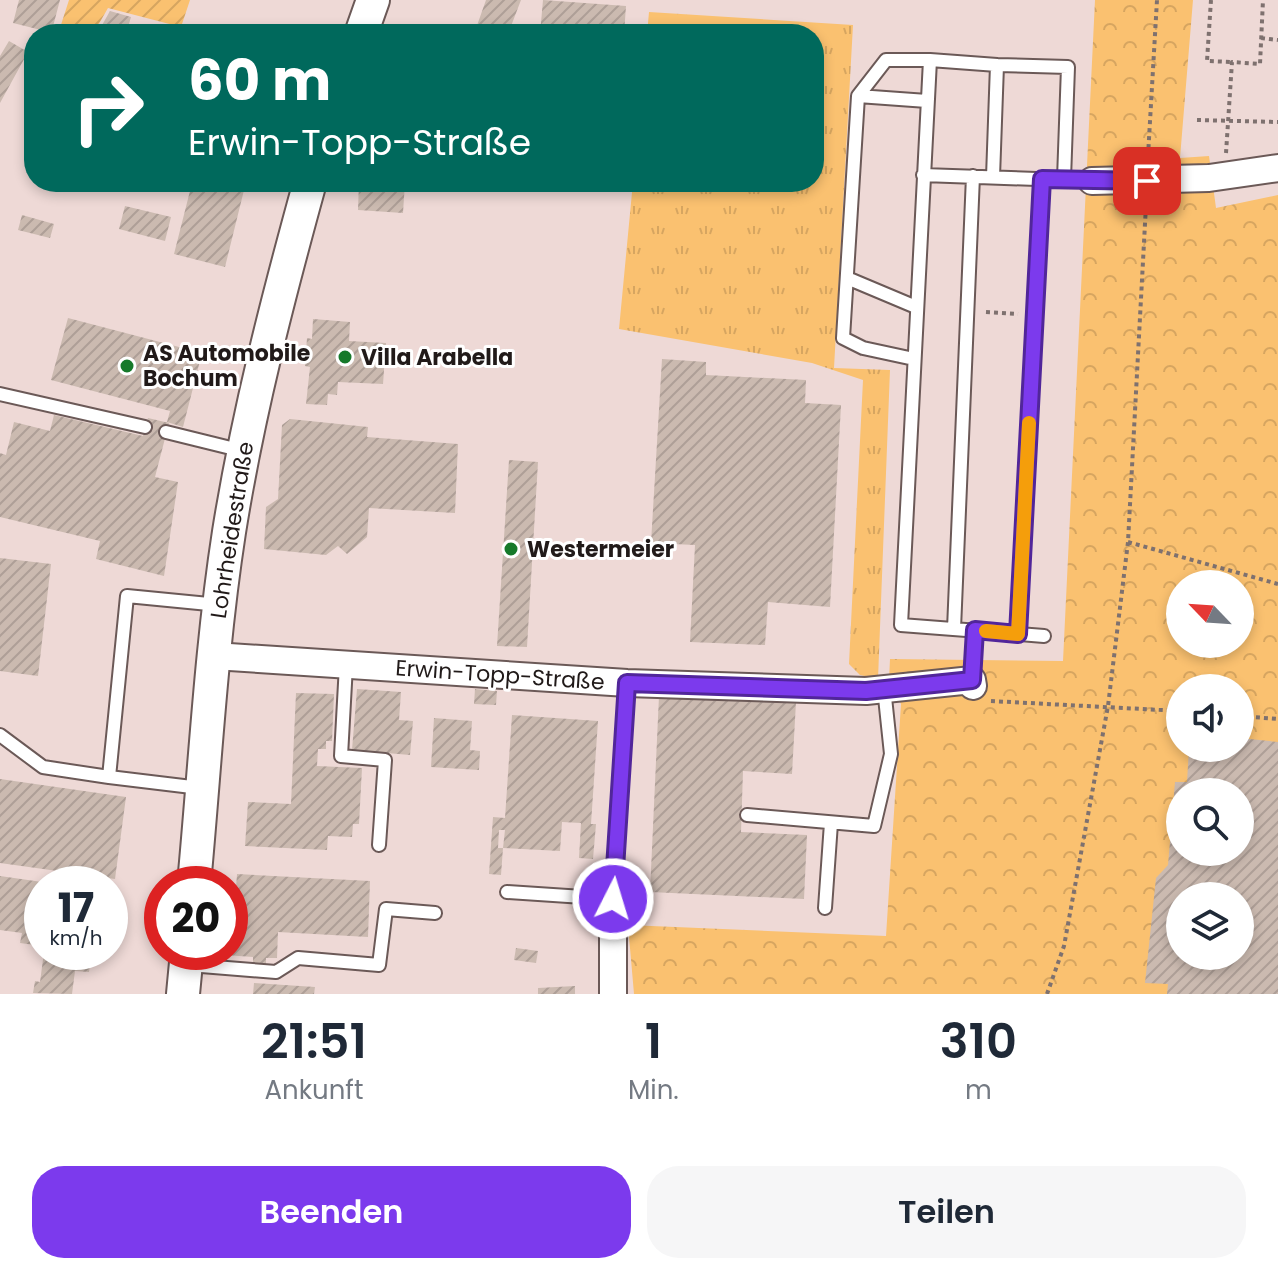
<!DOCTYPE html>
<html lang="de">
<meta charset="utf-8">
<style>
body{margin:0;font-family:Poppins,sans-serif;background:#f6f6f7;color:#1f2937;height:100vh;display:flex;flex-direction:column;font-size:30px;white-space:nowrap}
*{box-sizing:border-box;margin:0}
p{font-size:26px;color:#747a83}
.icon{flex:none;width:44px;height:44px;fill:none;stroke:currentColor;stroke-width:2;stroke-linecap:round;stroke-linejoin:round}
.map{position:relative;height:994px;overflow:hidden}
.side{display:flex;flex-direction:column;background:#fff;flex:1}
.side>*{flex:none}
.hud{position:absolute;left:24px;top:24px;width:800px;height:168px;border-radius:32px;box-shadow:0 4px 12px #0003;background:#00695c;color:#fff;overflow:hidden}
.needle{width:52px;rotate:295deg}
.buttons{position:absolute;left:1166px;top:570px;display:grid;gap:16px}
.buttons a{display:grid;place-items:center;width:88px;height:88px;border-radius:50%;background:#fff;box-shadow:0 4px 12px #0003;font-size:40px}
.speed{position:absolute;left:24px;top:866px;display:flex;gap:16px;font-size:40px;font-weight:700;text-align:center}
.speed>*{display:grid;place-content:center;width:104px;height:104px;border-radius:50%;background:#fff;box-shadow:0 4px 12px #0003;line-height:1}
.speed small{font-size:20px;font-weight:400}
.speed .limit{border:12px solid #d22;background:#fff;color:#111}
.pin{position:absolute;display:grid;place-items:center;width:68px;height:68px;color:#fff;margin:-34px;border-radius:16px;box-shadow:0 4px 12px #0006}
.me{position:absolute;width:88px;margin:-44px;rotate:5deg;stroke-linejoin:round;filter:drop-shadow(0 0 6px #0008)}
.turn{display:flex;align-items:center;gap:28px;height:168px;padding:0 32px;font-size:36px}
.turn .icon{width:104px;height:104px;stroke-width:2.5}
.turn b{display:block;font-size:56px;line-height:68px}
.eta{display:flex;justify-content:space-evenly;align-items:center;height:136px;text-align:center}
.eta b{font-size:48px;font-weight:600;line-height:56px}
.primary-button{display:flex;gap:16px;margin-top:auto;padding:16px 32px}
.primary-button a{flex:1;height:92px;border-radius:32px;background:#7c3aed;color:#fff;font-size:32px;font-weight:600;line-height:92px;text-align:center}
.primary-button a+a{background:#f6f6f7;color:#1f2937}
.map>svg:first-child{display:block}
.grass{fill:url(#grass-tufts)}
.park{fill:url(#park-crowns);fill-rule:evenodd}
.garden{fill:url(#garden-furrows)}
.building{fill:url(#building-hatch);fill-rule:evenodd}
.lines{fill:none;stroke-linecap:round;stroke-linejoin:round}
.service-casing{stroke:#6b5957;stroke-width:16}
.minor-casing{stroke:#6b5957;stroke-width:30}
.tertiary-casing{stroke:#6b5957;stroke-width:36}
.path{stroke:#7e716f;stroke-width:4;stroke-dasharray:4 4;stroke-linecap:butt}
.service{stroke:#fff;stroke-width:12}
.minor{stroke:#fff;stroke-width:26}
.tertiary{stroke:#fff;stroke-width:32}
.route-casing{stroke:#51269a;stroke-width:20}
.route{stroke:#7c3aed;stroke-width:14}
.slow{stroke:#f59e0b;stroke-width:14}
.poi-dot{fill:#16792a;stroke:#fff;stroke-width:3}
.labels{text-anchor:middle;dominant-baseline:central;stroke-width:6;stroke-linejoin:round;paint-order:stroke}
.poi-label{font-size:22px;font-weight:bold;fill:#211a19;stroke:#fff;text-anchor:start}
.street-label{font-size:22px;fill:#211a19;stroke:#fff}
</style>
<div class="map">
<svg width="1278" height="994" viewBox="0 0 1278 994">
<defs>
<pattern id="grass-tufts" width="24" height="20" patternUnits="userSpaceOnUse" patternTransform="scale(2)"><rect width="24" height="20" fill="#fac170"/><path d="M3 7l-1-3M5 7V3M7 7l1-3M15 17l-1-3M17 17v-4M19 17l1-3" fill="none" stroke="#d6a560"/></pattern>
<pattern id="park-crowns" width="20" height="18" patternUnits="userSpaceOnUse" patternTransform="scale(2)"><rect width="20" height="18" fill="#fac170"/><path d="M2 6a3 3 0 1 1 6 0M12 15a3 3 0 1 1 6 0" fill="none" stroke="#d6a560"/></pattern>
<pattern id="garden-furrows" width="10" height="10" patternUnits="userSpaceOnUse" patternTransform="scale(2)"><rect width="10" height="10" fill="#fac170"/><path d="M-1 1l2-2M0 10L10 0M9 11l2-2" fill="none" stroke="#d6a560"/></pattern>
<pattern id="building-hatch" width="6" height="6" patternUnits="userSpaceOnUse" patternTransform="scale(2)"><rect width="6" height="6" fill="#cbbab0"/><path d="M-1 1l2-2M0 6l6-6M5 7l2-2" fill="none" stroke="#ae9f97"/></pattern>
</defs>
<rect width="100%" height="100%" fill="#eed9d6"/>
<path class="grass" d="M649,12L853,25L834,368L890,370L878,679L860,675L849,664L863,380L812,363L619,329L633,182H814V34H647Z"/>
<path class="park" d="M1095,0H1193L1180,158L1209,156L1216,208L1278,195V994H634L628,925L886,936L901,704L889,680L890,659L1063,661ZM1180,584H1240V644H1180ZM1180,688H1240V748H1180ZM1180,792H1240V852H1180ZM1180,896H1240V956H1180Z"/>
<path class="garden" d="M69,0H190L181,27L108,8L93,34H58Z"/>
<path class="building" d="M19,0H60L51,34H40L41,30L13,23Z
M486,0H521L508,34H474Z
M543,0L626,6L624,34H540Z
M110,11L131,17L126,34H97Z
M9,41L28,52L0,103V56Z
M177,182H246L225,267L174,254L191,187Z
M359,182H405L403,213L358,210Z
M575,182H613V187L575,185Z
M125,206L171,217L165,241L119,229Z
M22,215L54,224L50,238L18,230Z
M68,318L202,353L183,427L167,422L170,411L51,380Z
M313,319L350,322L349,341L386,343L383,384L338,382L337,395L328,394L327,405L306,404L310,367L305,366L307,338L312,339Z
M662,359L706,362V375L806,380L805,403L841,405L830,607L768,602L765,645L690,642L695,545L651,543Z
M54,415L143,436L148,418L169,423L155,477L178,482L164,576L96,559L100,541L0,517V453L6,455L14,422L50,431Z
M290,419L368,427L367,437L458,444L455,513L369,508L367,537L347,554L338,546L326,555L264,549L266,507L278,499L282,425Z
M509,460L538,462L527,647L497,646Z
M0,558L51,564L38,676L0,671Z
M357,689L401,692L399,720L413,721L410,755L352,750Z
M475,689L497,691L496,705L474,704Z
M296,693L334,694L332,741H326V749H318L317,766L362,768L359,824H353L352,837L328,836L327,850L245,846L248,802L291,804Z
M659,696L796,702L792,774L743,771L741,832L807,835L804,899L650,892Z
M512,715L598,721L591,824H596L593,859L579,858L581,823L562,822L560,851L503,848L505,830H499L498,848H503L501,875L489,874L493,817L505,818Z
M434,718L472,721L470,750L480,751L479,770L431,767Z
M1240,738L1278,742V994H1167L1168,984L1145,983L1156,878L1168,865L1175,782H1187L1189,748H1240ZM1180,792H1240V852H1180ZM1180,896H1240V956H1180Z
M0,779L126,797L115,879L0,863Z
M237,874L370,881L368,937L278,932L277,958H266V964L253,963V957L225,955V952H230V929L233,930Z
M0,876L42,882V946L20,943L22,933L0,930Z
M516,948L538,951L536,963L514,960Z
M44,952H92L89,972L75,971L72,994L33,993L35,981L40,982Z
M254,983L315,987L314,994H253Z
M575,986V994H538V988Z"/>
<g class="lines">
<defs>
<path id="service" d="M997,65L930,60L901,625L1044,636
M858,96L886,60H930
M923,175L1092,181
M993,177L997,65L1068,67L1064,179
M847,278L916,307
M914,359L863,348L843,338L858,96L927,101
M0,394L145,427
M166,432L243,451
M954,629L973,176
M1018,634L1042,179
M346,665L341,756L385,760L379,845
M972,680L975,630
M0,735L43,767L109,777
M200,788L109,777L127,596L219,605
M747,815L874,826L891,754L884,688
M507,892L613,899L627,683
M825,908L831,823
M189,965L276,972L298,958L379,965L386,909L435,913"/>
<path id="minor" d="M1092,181L1209,178L1278,168
M214,656L627,683L866,691L972,680L973,686
M613,899V994"/>
<path id="tertiary" d="M361,34L373,0
M194,884C205,767 211,648 229,532C248,413 278,298 310,182
M183,994L187,952"/>
</defs>
<use href="#service" class="service-casing"/>
<use href="#minor" class="minor-casing"/>
<use href="#tertiary" class="tertiary-casing"/>
<path class="path" d="M1211,0L1207,61L1232,62
M1261,38L1278,40
M1197,120L1278,122
M1226,153L1232,62L1260,64L1263,0
M1148,156L1157,0
M986,312L1018,314
M1128,542L1278,584
M991,701L1180,711
M1240,716L1278,719
M1047,994L1064,946L1108,706L1128,542L1146,205"/>
<use href="#service" class="service"/>
<use href="#minor" class="minor"/>
<use href="#tertiary" class="tertiary"/>
</g>
<g class="lines">
<defs>
<path id="route" d="M613,899L627,683L866,691L972,680L975,630L1018,634L1042,179L1147,181"/>
</defs>
<use href="#route" class="route-casing"/>
<use href="#route" class="route"/>
<path class="slow" d="M986,631L1018,634L1029,423"/>
</g>
<g class="poi-dot">
<circle cx="345" cy="357" r="8"/>
<circle cx="127" cy="366" r="8"/>
<circle cx="511" cy="549" r="8"/>
</g>
<g class="labels">
<g class="poi-label">
<text x="143" y="353">AS Automobile<tspan x="143" dy="25">Bochum</tspan></text>
<text x="361" y="357">Villa Arabella</text>
<text x="527" y="549">Westermeier</text>
</g>
<g class="street-label">
<text transform="translate(232 530) rotate(-81)">Lohrheidestraße</text>
<text transform="translate(500 675) rotate(4)">Erwin-Topp-Straße</text>
</g>
</g>
</svg>
<div class="buttons">
<a><svg class="needle" viewBox="-14 -14 28 28"><path d="M0-13l5 13h-10z" fill="#e53935"/><path d="M0 13l5-13h-10z" fill="#747a83"/></svg></a>
<a><svg class="icon" aria-label="sound" viewBox="0 0 24 24"><path d="M4 9h4l5-4v14l-5-4H4zM17 9q2 3 0 6"/></svg></a>
<a><svg class="icon" aria-label="search" viewBox="0 0 24 24"><circle cx="10" cy="10" r="6"/><path d="M15 15l6 6"/></svg></a>
<a><svg class="icon" aria-label="layers" viewBox="0 0 24 24"><path d="M12 4l9 5-9 5-9-5zM3 14l9 5 9-5"/></svg></a>
</div>
<div class="speed"><div>17<small>km/h</small></div><div class="limit">20</div></div>
<div class="pin" style="left:1147px;top:181px;background:#d93025"><svg class="icon" aria-label="arrive" viewBox="0 0 24 24"><path d="M6 21V4h12l-3 4 3 4H6"/></svg></div>
<svg class="me" style="left:613px;top:899px" viewBox="-20 -20 40 40"><circle r="17" fill="#7c3aed" stroke="#fff" stroke-width="3"/><path d="M0-11L8 9 0 5-8 9z" fill="#fff"/></svg>
<div class="hud">
<div class="turn"><svg class="icon" aria-label="right" viewBox="0 0 24 24"><path d="M7 20v-9h11M14 6l5 5-5 5"/></svg><div><b>60 m</b>Erwin-Topp-Straße</div></div>
</div>
</div>
<section class="side">
<div class="eta">
<div><b>21:51</b><p>Ankunft</p></div>
<div><b>1</b><p>Min.</p></div>
<div><b>310</b><p>m</p></div>
</div>
<div class="primary-button"><a>Beenden</a><a>Teilen</a></div>
</section>
